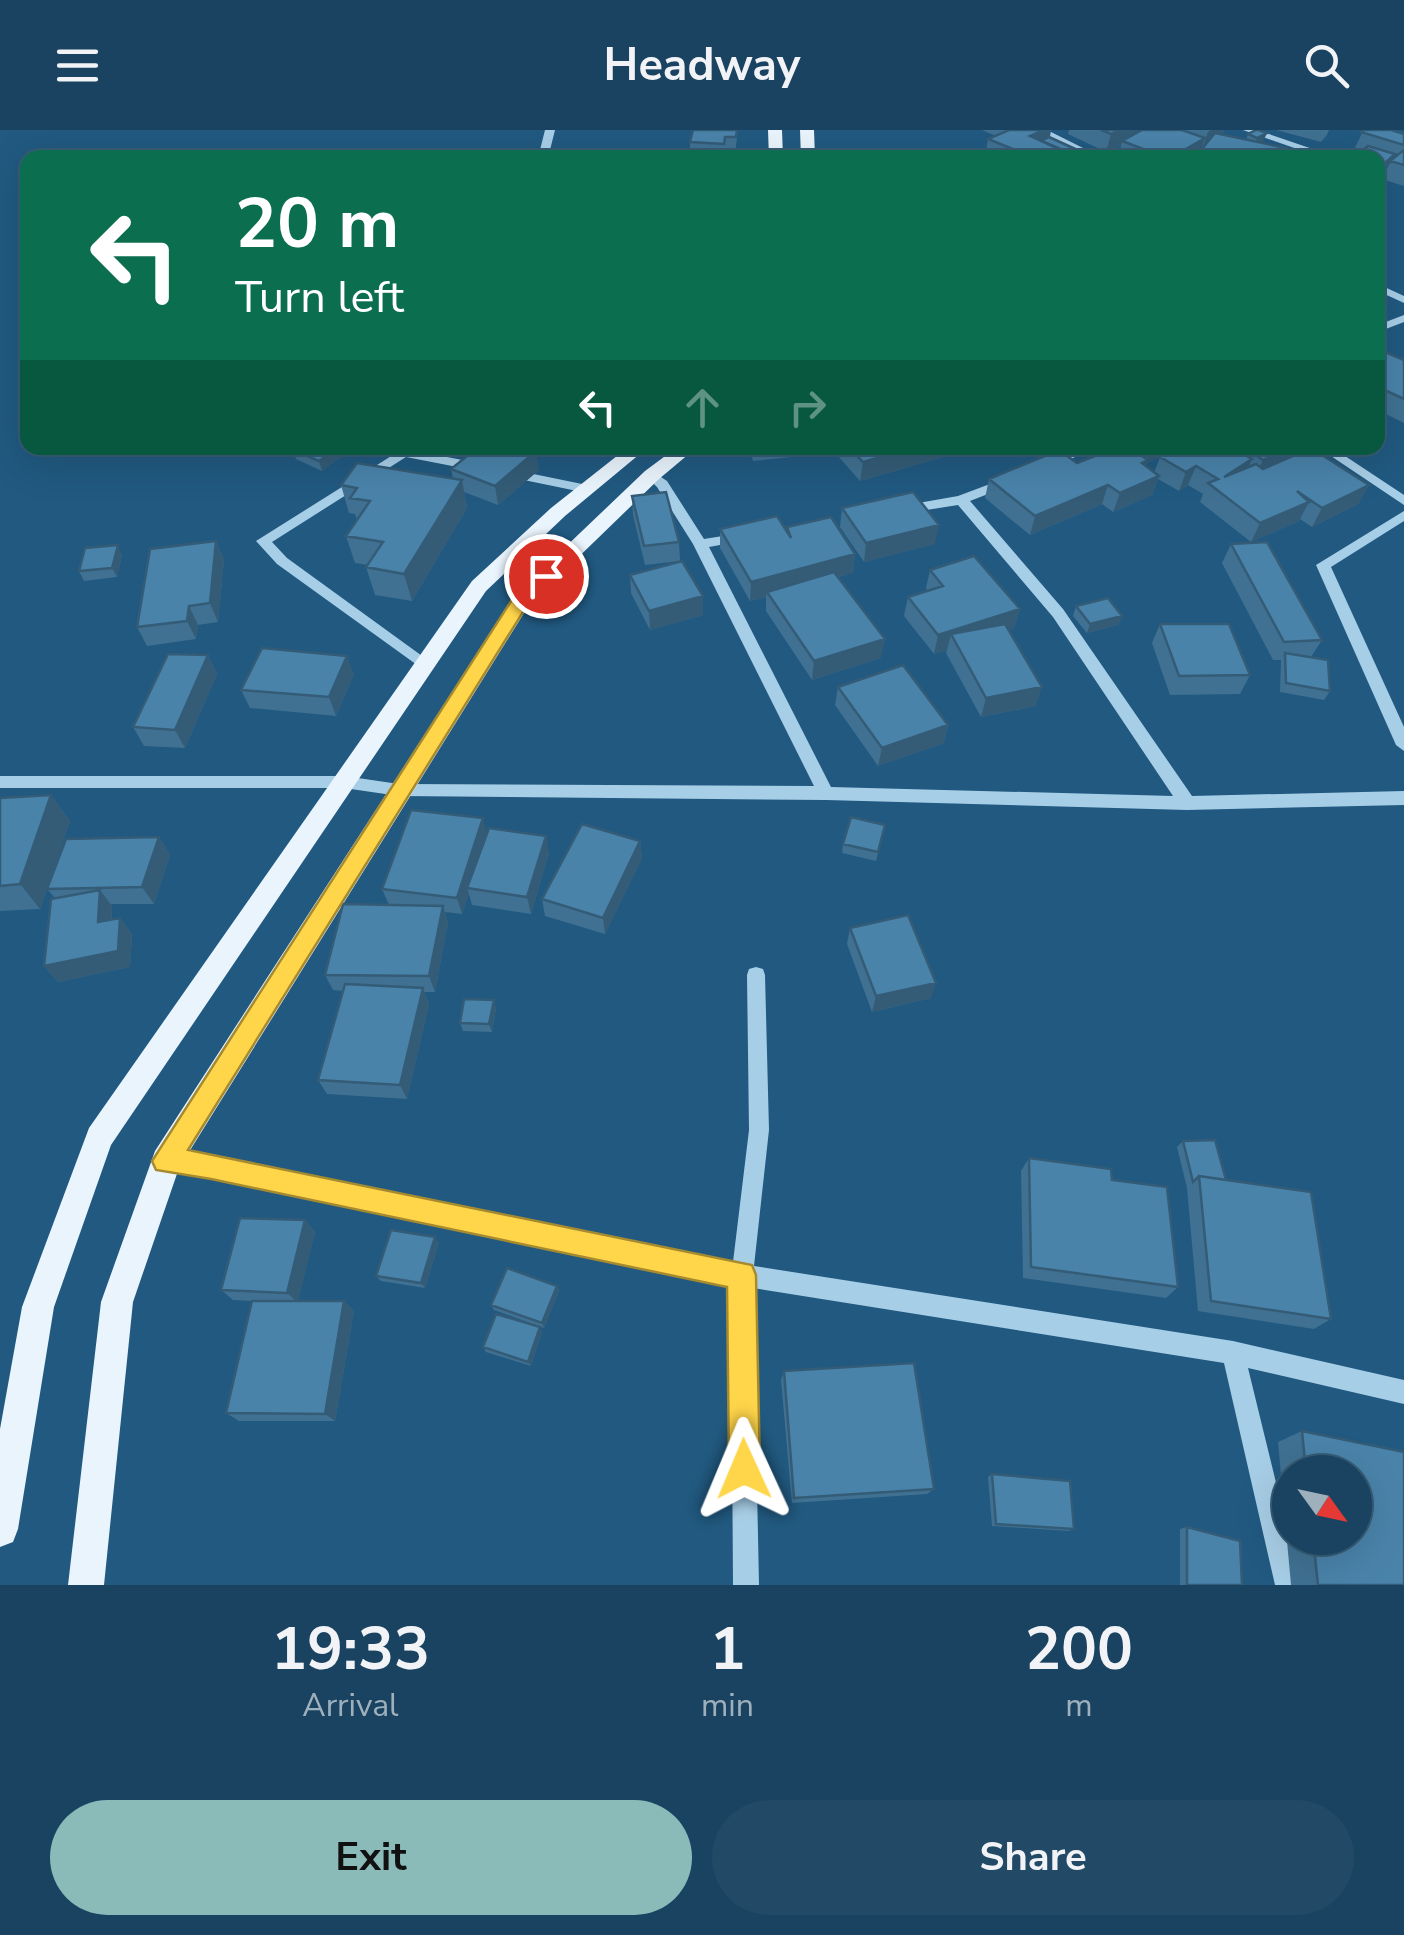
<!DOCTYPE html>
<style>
body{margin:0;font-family:"Nunito Sans",sans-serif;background:#224a66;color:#f1f3f6;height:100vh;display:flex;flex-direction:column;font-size:38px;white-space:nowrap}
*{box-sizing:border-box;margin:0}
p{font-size:32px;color:#9fb0bd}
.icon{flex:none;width:55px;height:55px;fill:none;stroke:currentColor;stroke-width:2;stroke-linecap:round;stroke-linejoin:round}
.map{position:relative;height:1455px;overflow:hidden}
.side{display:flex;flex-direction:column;background:#194360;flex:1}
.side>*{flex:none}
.guide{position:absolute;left:20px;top:20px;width:1365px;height:305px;border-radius:20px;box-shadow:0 10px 40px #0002,0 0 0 2px #375c75;background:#0b6e4f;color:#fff;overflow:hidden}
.needle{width:65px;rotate:123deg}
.controls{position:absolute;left:1272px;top:1325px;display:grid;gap:20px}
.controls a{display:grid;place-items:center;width:100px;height:100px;border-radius:50%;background:#194360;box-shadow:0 10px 40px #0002,0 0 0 2px #375c75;font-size:50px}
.pin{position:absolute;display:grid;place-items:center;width:85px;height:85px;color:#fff;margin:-42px;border:5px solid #fff;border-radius:50%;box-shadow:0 2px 10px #0007}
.me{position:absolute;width:110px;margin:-55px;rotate:359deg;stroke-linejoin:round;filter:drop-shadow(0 0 8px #0008)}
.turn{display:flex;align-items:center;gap:35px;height:210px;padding:0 50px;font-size:45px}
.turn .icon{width:130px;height:130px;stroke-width:2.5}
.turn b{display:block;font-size:70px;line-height:85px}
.lanes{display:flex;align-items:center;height:95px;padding:0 50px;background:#0003;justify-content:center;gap:50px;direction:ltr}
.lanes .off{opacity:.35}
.eta{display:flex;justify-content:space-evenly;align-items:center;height:170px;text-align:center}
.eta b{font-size:60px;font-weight:700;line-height:70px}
.action{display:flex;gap:20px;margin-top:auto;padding:20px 50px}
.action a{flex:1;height:115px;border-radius:60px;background:#8bbbb9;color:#111;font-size:40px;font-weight:700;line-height:115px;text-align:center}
.action a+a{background:#224a66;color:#f1f3f6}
header{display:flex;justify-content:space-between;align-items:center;height:130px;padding:0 50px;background:#194360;font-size:45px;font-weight:700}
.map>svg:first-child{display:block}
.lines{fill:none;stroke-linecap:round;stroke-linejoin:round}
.minor{fill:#a7cee7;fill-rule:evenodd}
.major{fill:#e9f4fd;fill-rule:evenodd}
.wall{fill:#407192;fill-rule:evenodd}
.shaded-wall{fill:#345c77}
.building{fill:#4a83aa;stroke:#345c77;stroke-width:2.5}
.route{fill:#ffd54a;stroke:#a68a30;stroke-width:2.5}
</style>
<header><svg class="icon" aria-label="menu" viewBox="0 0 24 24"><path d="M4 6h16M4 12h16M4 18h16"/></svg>Headway<svg class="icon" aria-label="search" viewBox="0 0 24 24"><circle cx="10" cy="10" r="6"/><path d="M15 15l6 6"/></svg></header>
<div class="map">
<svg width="1404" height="1455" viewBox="0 0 1404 1455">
<rect width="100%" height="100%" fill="#215980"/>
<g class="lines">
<path class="minor" d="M545,0H555L548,28H538Z
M1034,0H1047L1103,28H1089Z
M1243,0H1257L1339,28H1323Z
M1378,154L1404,166V173L1378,161Z
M1404,185V192L1378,202V195Z
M404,318H418L416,321L478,333L485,337L478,341L406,327L272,412L287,428L429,531L432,535L424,540L277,434L256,411Z
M1079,318H1095L1053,337H1043L1041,334Z
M1319,318H1333L1404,365V375Z
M509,339L587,355L594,359L587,363L504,346L502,343Z
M652,341L667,351L704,409L742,403L749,407L742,411L709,417L831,657L1173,666L1053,487L958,375L901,384L894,380L901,376L958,366L1006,348L1011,349V355L970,371L1063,479L1192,666L1404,661V675L1187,680L826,670L399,666L344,658H0V646H344L399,654L814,656L693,414L657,357L645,345Z
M1404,381V391L1331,437L1404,597V621L1396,615L1316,435Z
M756,837L763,839L765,845L769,1000L754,1136L1233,1211L1404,1250V1274L1248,1238L1301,1455H1275L1224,1233L753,1158L759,1455H733L731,1154L211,1046L159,1038L156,1031L159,1024L166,1021L211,1026L733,1132L749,1000L747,845L749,839Z"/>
<path class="major" d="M768,0H782L783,28H769Z
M800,0H814L815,28H801Z
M627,318H647L565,386L486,461L111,1015L54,1177L18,1399L13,1412L0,1417V1299L22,1177L89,998L472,451L551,378Z
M676,318H696L659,349L529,475L179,1038L133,1172L104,1455H68L101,1172L155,1021L515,465L645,341Z"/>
</g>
<path class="wall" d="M738,0L735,24H725L724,28H690V12Z
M982,0H1051L1050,7L1095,28H987L985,27L988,9L996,6Z
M1069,0H1137L1136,3L1142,0H1224L1222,5L1246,10L1248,4L1263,12L1261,13L1286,18L1282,28H1118L1121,16L1106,22L1068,4Z
M1276,0H1329L1327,5L1321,12Z
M1360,0H1391L1404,4V56L1382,49L1389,35L1378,44V28L1354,20L1363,1Z
M1378,212L1381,214L1379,219L1404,230V293L1380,281L1378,286Z
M749,318H822V324L753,331Z
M831,318H944L943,327L860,351Z
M1133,318H1160L1158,328L1147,333L1146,336L1154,343L1160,327L1176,318H1312L1369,355L1358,374L1312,397L1300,389L1299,391L1251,412L1200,372L1203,364L1188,355L1179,361L1158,349L1152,365L1113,382L1102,374L1030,405L985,368L989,349L1077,333L1132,319Z
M293,320L346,323L322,341L296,329Z
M451,339L539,340L498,375L464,362L467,378L412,471L375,465L366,437L368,435L355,433L346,406L357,390L355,384L349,383L341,355L453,349Z
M632,366L679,412L680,431L645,435L633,385Z
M842,378L935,414L864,432L840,397Z
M787,397L855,424L853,443L838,447L881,528L812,550L766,481V467L750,471L720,418V399L786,400Z
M216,411L224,430L218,492L198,495L196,509L147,516L137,497Z
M1231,414L1322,510L1311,527L1330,561L1324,570L1280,562L1281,530H1273L1222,433Z
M122,425L117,447L84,451L79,441Z
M930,440L1020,479L1014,498L1008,500L1036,576L981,587L946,523L947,520L934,524L904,486L908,467L928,461L926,458Z
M630,445L703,466V485L650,500L631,463Z
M1076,476L1122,486L1118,495L1087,503L1073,486Z
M1160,494L1250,545L1240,564L1170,565L1152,513Z
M208,525L217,544L185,618L144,616L133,597Z
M354,544L336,586L250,578L241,560Z
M838,557L948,595L944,613L878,636L835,575Z
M51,665L70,691L47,758L159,707L170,725L154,774H111L112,776V789L120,788L132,804L130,837L58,852L44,836L55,768L47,759L40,779L0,781V668Z
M885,695L876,731L842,723L843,714Z
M487,704L549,723L531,784L472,775L469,764L462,784L445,782L448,793L435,862H424L429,874L407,969L327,964L318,950L343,861L333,860L325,845L389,775L382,759Z
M640,711L642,728L605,804L545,786L542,769Z
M850,798L931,868L872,882L847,814Z
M496,878L492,902L463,901L460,893Z
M1183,1011L1226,1050L1331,1189L1314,1199L1198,1181L1187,1058L1177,1017Z
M1029,1028L1112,1050L1178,1157L1166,1168L1023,1148L1021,1041Z
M305,1090L315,1102L298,1171H344L354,1181L335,1291H239L226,1283L252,1171L233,1170L221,1160Z
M439,1113L425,1158L381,1151L376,1146Z
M557,1156L559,1161L544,1198L494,1180L491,1175Z
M542,1202L531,1236L486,1222L483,1217Z
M784,1241L934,1359L927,1364L792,1373L781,1250Z
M1302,1301L1404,1322V1455H1291L1278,1312ZM1290,1342H1355V1408H1290Z
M992,1344L1074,1399L1069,1401L992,1396L988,1347Z
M1187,1397L1242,1455H1180V1399Z"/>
<path class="shaded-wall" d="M1044,0H1051L1048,14L1030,6Z
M1121,0H1137L1134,10L1122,11L1121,16L1106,22L1111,4Z
M1210,0H1224L1222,5L1202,19L1208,2Z
M1267,3L1263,12L1254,17L1257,8Z
M1205,8L1199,26L1197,25L1196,28H1170Z
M1395,24L1392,32L1379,44L1383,35Z
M1385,271L1378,286V275Z
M337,318H344L346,323L322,341L319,331Z
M913,318H944L943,327L860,351L863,332Z
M1295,318H1312L1307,328L1254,349L1263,330Z
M1161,319L1158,328L1147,333L1141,349L1142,333L1147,331L1149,324Z
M536,321L539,340L498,375L495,356Z
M1252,329L1243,348L1224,347Z
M1196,336L1188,355L1179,361L1186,342Z
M1159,346L1152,365L1113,382L1120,363Z
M462,350L467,378L412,471L404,444Z
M1108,355L1102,374L1030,405L1035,386Z
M1369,355L1358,374L1312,397L1322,378Z
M1309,372L1299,391L1251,412L1260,393Z
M939,395L935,414L864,432L866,413Z
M216,411L224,430L218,492L210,473Z
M118,415L122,425L117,447L112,438Z
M855,424L853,443L769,466L767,462L766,467L750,471L751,452Z
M703,466V485L650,500L649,481Z
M189,476L198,495L196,509L187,491Z
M1020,479L1014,498L957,516L951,504L947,520L934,524L938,505Z
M1122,486L1118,495L1087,503L1090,494Z
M885,509L881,528L812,550L814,531Z
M208,525L217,544L185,618L175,600Z
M347,526L354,544L336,586L329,567Z
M1042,557L1036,576L981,587L986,568Z
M948,595L944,613L878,636L882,618Z
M51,665L70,691L40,779L20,754Z
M483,688L487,705L467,758L469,764L462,784L457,768Z
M546,706L549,723L531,784L527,767Z
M159,707L170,725L154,774L142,757Z
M640,711L642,728L605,804L603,788Z
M100,760L112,776L111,809L98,792Z
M443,776L448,793L435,862L429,846Z
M120,788L132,804L130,837L58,852L44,836Z
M936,853L931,868L872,882L876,866Z
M423,858L429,874L407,969L400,955Z
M494,870L496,878L492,902L489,894Z
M305,1090L315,1102L298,1173L287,1163Z
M435,1107L439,1113L425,1158L421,1153Z
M557,1156L559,1161L544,1198L542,1193Z
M344,1171L354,1181L335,1291L325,1284Z
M540,1197L542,1202L531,1236L528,1232Z"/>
<path class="building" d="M693,0H737L736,7H725L724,14L690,12Z
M1009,0H1044L1030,6L1079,27L1035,28L988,9Z
M1101,0H1121L1111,4Z
M1142,0H1182L1205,8L1170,28H1167L1122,11Z
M1256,0H1259L1267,3L1257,8L1248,4Z
M1364,0H1391L1404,4V15L1361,2Z
M1215,3L1286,18L1279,28H1206L1197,25Z
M1049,7L1095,28H1079L1041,11Z
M1368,16L1395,24L1383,35L1378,34V28L1355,27Z
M895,20H925L927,28H897Z
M1404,20V35L1390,31Z
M818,25H871V28H818Z
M1378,219L1404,230V269L1378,257Z
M296,318H337L319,331L293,320Z
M477,318H528L536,321L495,356L451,339Z
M850,318H913L863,332Z
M1115,318H1130L1148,330L1142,333L1159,346L1120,363L1108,355L1035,386L989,349L1059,320L1077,333Z
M1140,318H1160L1161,319L1149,324Z
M1176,318H1232L1252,329L1224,347L1256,334L1263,339L1311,318L1369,355L1322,378L1297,361L1309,372L1260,393L1208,353L1218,349L1196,336L1186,342L1160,327Z
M1246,318H1295L1263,330Z
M357,333L462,350L404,444L366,437L383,412L346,406L370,371L350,368L357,358L341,355Z
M666,362L679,412L644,416L632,366Z
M913,362L939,395L866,413L842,378Z
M777,386L791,408L787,397L831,387L855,424L751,452L720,399Z
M216,411L210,473L189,476L187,491L137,497L150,419Z
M1267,412L1322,510L1284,512L1231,414Z
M118,415L112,438L79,441L85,418Z
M974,426L1020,479L938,505L908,467L943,456L930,440Z
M682,431L703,466L649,481L630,445Z
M834,442L885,509L814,531L767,462Z
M1108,468L1122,486L1090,494L1076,476Z
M1005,494L1042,557L986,568L951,504Z
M1160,494H1229L1250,545L1179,546Z
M262,518L347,526L329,567L241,560Z
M1285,523L1328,530L1330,561L1286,553Z
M168,524L208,525L175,600L133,597Z
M903,535L948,595L882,618L838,557Z
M51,665L20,754L0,756V668Z
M411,680L483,688L457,768L382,759Z
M851,687L885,695L878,722L843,714Z
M582,694L640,711L603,788L542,769Z
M489,698L546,706L527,767L467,758Z
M159,707L142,757L47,759L66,709Z
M100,760L98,792L120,788L118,821L44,836L51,769Z
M343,774L443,776L429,846L325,845Z
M908,785L936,853L876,866L850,798Z
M345,854L423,858L400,955L318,950Z
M464,869L494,870L489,894L460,893Z
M1215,1010L1226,1050L1199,1046L1193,1052L1183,1011Z
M1029,1028L1111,1039L1112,1050L1167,1057L1178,1157L1031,1137Z
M1199,1046L1311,1062L1331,1189L1211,1171Z
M240,1088L305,1090L287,1163L221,1160Z
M391,1100L435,1107L421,1153L376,1146Z
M507,1138L557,1156L542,1193L491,1175Z
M252,1171H344L325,1284L226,1283Z
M496,1184L540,1197L528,1232L483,1217Z
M914,1233L934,1359L794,1368L784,1241Z
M1302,1301L1404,1322V1455H1318L1313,1408H1355V1342H1306Z
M992,1344L1070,1351L1074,1399L996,1394Z
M1187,1397L1240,1411L1242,1455H1187Z"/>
<path class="route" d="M546,440L555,446L528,474L508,506L188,1020L752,1135L756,1145L760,1339L756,1350L744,1355L733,1350L729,1339L727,1157L211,1049L156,1040L152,1031L515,465Z"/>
</svg>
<div class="controls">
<a><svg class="needle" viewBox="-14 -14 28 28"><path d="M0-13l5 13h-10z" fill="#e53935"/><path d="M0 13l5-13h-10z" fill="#9fb0bd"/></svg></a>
</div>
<div class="pin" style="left:546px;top:446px;background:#d93025"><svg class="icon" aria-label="arrive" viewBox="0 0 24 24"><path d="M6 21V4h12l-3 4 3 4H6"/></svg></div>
<svg class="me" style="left:744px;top:1339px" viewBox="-20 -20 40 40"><path d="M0-17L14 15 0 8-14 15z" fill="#ffd54a" stroke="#fff" stroke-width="4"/></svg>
<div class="guide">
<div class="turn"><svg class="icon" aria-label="left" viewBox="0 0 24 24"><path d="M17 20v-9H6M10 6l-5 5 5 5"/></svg><div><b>20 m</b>Turn left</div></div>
<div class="lanes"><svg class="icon" aria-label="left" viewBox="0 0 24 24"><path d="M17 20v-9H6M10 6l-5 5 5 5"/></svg><svg class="icon off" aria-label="ahead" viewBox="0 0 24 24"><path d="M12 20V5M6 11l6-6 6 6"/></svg><svg class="icon off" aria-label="right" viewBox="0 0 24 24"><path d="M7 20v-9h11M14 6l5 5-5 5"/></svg></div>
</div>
</div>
<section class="side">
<div class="eta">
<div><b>19:33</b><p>Arrival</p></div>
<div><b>1</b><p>min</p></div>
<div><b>200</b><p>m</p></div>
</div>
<div class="action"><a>Exit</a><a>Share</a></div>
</section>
